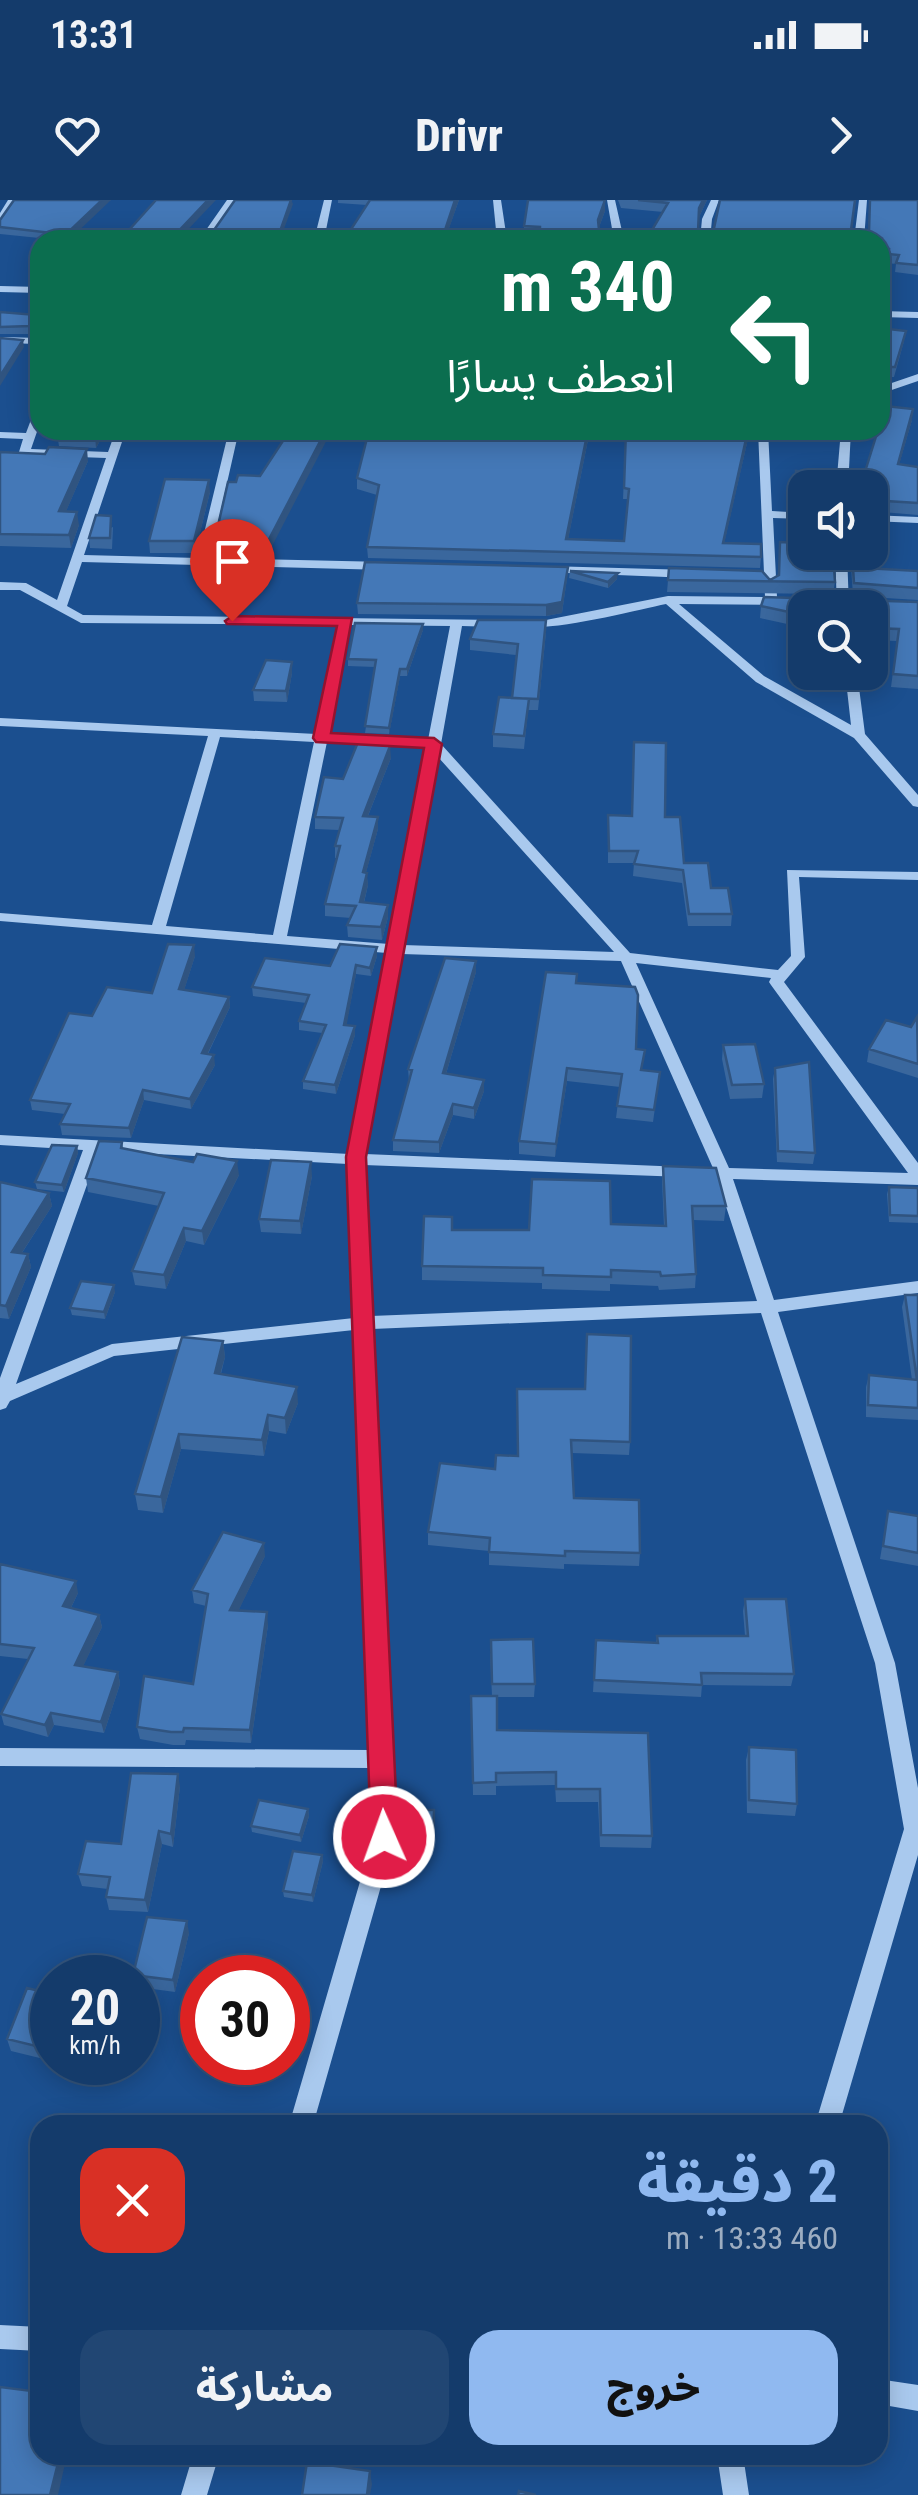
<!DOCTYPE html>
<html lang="ar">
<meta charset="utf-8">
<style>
body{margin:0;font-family:"Roboto Condensed","Noto Sans Arabic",sans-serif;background:#214673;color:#f1f3f6;direction:rtl;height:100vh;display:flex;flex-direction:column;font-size:38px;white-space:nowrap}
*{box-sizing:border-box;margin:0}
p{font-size:32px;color:#9dadc1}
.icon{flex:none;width:55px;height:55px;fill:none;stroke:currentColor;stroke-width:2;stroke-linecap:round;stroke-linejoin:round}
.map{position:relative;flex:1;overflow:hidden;direction:ltr}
.details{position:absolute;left:30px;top:1915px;width:858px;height:350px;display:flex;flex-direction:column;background:#143b6b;border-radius:30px;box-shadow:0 5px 25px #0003,0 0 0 2px #33557e;direction:rtl}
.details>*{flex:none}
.hud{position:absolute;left:30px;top:30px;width:860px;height:210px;border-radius:30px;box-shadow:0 5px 25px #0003,0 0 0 2px #33557e;direction:rtl;background:#0b6e4f;color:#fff;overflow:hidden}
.tools{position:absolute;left:788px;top:270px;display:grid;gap:20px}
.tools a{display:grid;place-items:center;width:100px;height:100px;border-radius:20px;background:#143b6b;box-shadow:0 5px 25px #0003,0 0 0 2px #33557e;font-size:50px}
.speed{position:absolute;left:30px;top:1755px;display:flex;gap:20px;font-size:50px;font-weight:700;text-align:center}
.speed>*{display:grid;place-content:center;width:130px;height:130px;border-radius:50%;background:#143b6b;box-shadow:0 5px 25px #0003,0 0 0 2px #33557e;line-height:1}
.speed small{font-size:25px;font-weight:400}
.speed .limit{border:15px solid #d22;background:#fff;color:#111}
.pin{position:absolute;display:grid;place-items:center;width:85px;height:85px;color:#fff;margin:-102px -42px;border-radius:50% 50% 50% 0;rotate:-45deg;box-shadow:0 0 10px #0007}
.pin .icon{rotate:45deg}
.me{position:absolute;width:110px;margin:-55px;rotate:358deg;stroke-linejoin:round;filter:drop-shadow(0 0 8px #0008)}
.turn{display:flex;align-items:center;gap:35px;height:210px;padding:0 50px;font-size:45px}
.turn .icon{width:130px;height:130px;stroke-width:2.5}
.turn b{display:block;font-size:70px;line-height:85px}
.round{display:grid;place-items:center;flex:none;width:105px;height:105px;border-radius:30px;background:#214673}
.headline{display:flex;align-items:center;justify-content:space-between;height:170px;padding:0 50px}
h1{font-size:60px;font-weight:800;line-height:75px;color:#90b9f0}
.cta{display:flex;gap:20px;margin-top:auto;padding:20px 50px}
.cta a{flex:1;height:115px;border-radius:30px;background:#90b9f0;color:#111;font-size:40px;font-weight:800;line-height:115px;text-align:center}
.cta a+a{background:#214673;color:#f1f3f6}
.status{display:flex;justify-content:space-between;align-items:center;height:70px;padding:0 50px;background:#143b6b;direction:ltr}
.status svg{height:28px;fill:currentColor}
header{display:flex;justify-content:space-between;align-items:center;height:130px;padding:0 50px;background:#143b6b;font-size:45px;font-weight:800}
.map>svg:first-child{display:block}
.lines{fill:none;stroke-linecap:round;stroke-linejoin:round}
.minor{fill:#a9c9ee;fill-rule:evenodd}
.wall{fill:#3a679d}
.shaded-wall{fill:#305480}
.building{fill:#4478b7;stroke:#305480;stroke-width:2.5}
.route{fill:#e11d48;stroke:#92132f;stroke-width:2.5}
</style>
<div class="status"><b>13:31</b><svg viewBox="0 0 49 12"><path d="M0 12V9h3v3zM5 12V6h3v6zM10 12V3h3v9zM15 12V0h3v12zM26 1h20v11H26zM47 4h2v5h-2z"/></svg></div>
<header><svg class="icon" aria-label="forward" viewBox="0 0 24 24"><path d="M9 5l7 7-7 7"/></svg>Drivr<svg class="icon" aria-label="heart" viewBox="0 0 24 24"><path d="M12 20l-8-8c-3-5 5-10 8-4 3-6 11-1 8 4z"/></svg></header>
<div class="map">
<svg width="918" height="2295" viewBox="0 0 918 2295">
<rect width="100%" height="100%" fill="#1b4f8f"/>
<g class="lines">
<path class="minor" d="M8,0H16L3,23L0,24V13Z
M227,0H236L209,40H199Z
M324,0H332L324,40H314Z
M493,0H501L507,40H497Z
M607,0H615L624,40H614Z
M711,0H719L712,19L710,40H700L702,19Z
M859,0H867L864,40H854Z
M0,86L40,87V93L0,92Z
M880,111L918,112V118L880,117Z
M0,137L40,138V144L0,143Z
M918,174V181L880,194V187Z
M40,206V223L31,249L108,252L116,230H126L84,355L198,358L229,230H239L210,358L386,362L392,366L386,370L82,362L67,406L83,415L500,420V426L496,427L462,426L441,544L630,753L778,770L791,756L787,670L918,672V680L799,677L805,757L784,782L918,963V985L733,979L774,1100L918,1081V1093L778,1112L895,1463L918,1588V1655L839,1925H815L904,1629L875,1463L761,1113L372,1129L395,1637L313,1925H289L373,1637L371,1568L0,1566V1548L370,1550L354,1130L114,1156L10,1201L6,1208L0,1210V1178L83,950L0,945V935L349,954L387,753L0,721V713L152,725L208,536L0,526V518L316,534L339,425L81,423L20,390H0V382L26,383L57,400L106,258L24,255L19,252L23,239L0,238V232L26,233L35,209ZM351,425L450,426L428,540L329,535ZM220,537L314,542L273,735L166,726ZM327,542L427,548L389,744L287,736ZM438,557L614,752L403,745ZM402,754L621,761L713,968L707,973L709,977L717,979L757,1101L371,1116L364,965L684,977L692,972L684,967L365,954ZM636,763L771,778L769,782L771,785L908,973L729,968ZM99,951L348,964L354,1118L112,1144L16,1184Z
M758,230H768L772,311L805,313V319L773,318L777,397L790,401L784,405L679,404L764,476L851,525L845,472H857L865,534L918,595V607L913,606L854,538L756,482L666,404C636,410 538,436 516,424L522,420H546L668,396L765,397Z
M841,230H851L848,288H836Z
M870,315L918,317V323L870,321Z
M835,352H847L849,408H837Z
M547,366L691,370L697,374L691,378L543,372V368Z
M0,2125L40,2127V2151L0,2149Z
M878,2179L918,2185V2211L878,2204Z
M193,2255H219L207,2295H181Z
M717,2255H743L749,2295H723Z"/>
</g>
<path class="wall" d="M111,0L49,39L0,34V20Z
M338,0H459L446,36L465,37V40H344L367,5L338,3Z
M618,0H707L699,17L698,33L851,30L855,34L868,31L870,0H918V75L895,72L896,64L887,63V59L880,58V40H646L663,12L621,8Z
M605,11L599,27L540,36H524V26Z
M0,112L37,115L38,123L31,134H0Z
M880,128L904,141L894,177H880Z
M912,220L899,264L918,267V315L870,311L805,288V352L835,382L833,394L667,392L669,368L770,380L778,376L780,342L796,343L797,311L801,310L795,309L796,271L838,280L863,278Z
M60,230H101L102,237L96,248L59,246L57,234Z
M290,230L267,356L215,354L214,343L236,282L260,276Z
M369,230H590L568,339L624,341L628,299H623L626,230H750L724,343L761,357L760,368L368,358L367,347L377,295L357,289V278Z
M0,252L88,261L66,311L79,325L71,348L0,346Z
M210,292L195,353H150L149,341Z
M113,327L112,349L90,348L89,338Z
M850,352H865V368L918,371V400L853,396Z
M570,371L617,379L608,388L569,378Z
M567,378L562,413L546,416L358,414L357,403Z
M918,402V489L891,487L897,441L870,440V408H805V439H799L801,427L760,418L761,406Z
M423,430L407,476H400L389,534L365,533L375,467L348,466V459Z
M546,432L538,510H528L524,549L493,547V534L512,498L516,455L470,450V439Z
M292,462V473L287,502L254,501L253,490Z
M391,558L368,616L378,617V629L366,672L368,685L364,703L388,717L382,740L348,737L347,725L351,718L325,716V704L337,658H335V646L339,630L315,629V617L343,579Z
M608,615L665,617L684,663L711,688L732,714L731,726H688L682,683L633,676L634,663H608Z
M377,747V756L371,776L356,774L346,825L355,826V835L336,894L303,889V881L322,833L299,830V821L306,803L253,796L252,787L330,766Z
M195,756L184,790L229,797L230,807L208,854L215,865L191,909L144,900L131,938L62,935L60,924L65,914L32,910L30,900L92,816L152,793Z
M476,761V772L446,874L484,880V891L474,919L453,915L439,953L393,951V940L409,881L408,869Z
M576,783L636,849L642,870L660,872L653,922L616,918L620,887L567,881L555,957L519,954V941Z
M918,817V878L867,862L869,849L911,827Z
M723,845L764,884L762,898L730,899L722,859Z
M775,868L815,953L813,964L777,962L773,879Z
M122,942L123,948L239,975L204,1045L186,1041L166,1089L135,1085L132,1071L159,1006L88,992L86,978Z
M77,946L78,953L64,992L37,989L35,982Z
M663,966L726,1006L724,1021L693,1020L696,1074L695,1088L659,1090L658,1086L610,1084V1091L542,1089V1083L422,1080V1066L452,1030H529L611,1024L664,1026L662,981Z
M312,976L301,1034L261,1032L259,1019Z
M0,982L49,993L52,1006L22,1053L28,1054L31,1067L9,1119L0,1118Z
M889,987L918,988V1023L889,1022L887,994Z
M115,1092L105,1119L72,1115L70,1108Z
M905,1095H918V1220L866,1217V1187L869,1175L912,1180L902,1107Z
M223,1141L225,1157L221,1174L298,1203L286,1234L269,1231L264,1256L181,1249L163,1313L138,1310L135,1294Z
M517,1203L630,1242L629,1255L572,1253L574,1298L640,1353L639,1366L564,1364V1369L489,1365V1351L428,1345V1332L495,1269L518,1256Z
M888,1311L918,1316V1366L880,1359Z
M265,1356L238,1411L268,1425L251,1543L186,1540L185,1545H173L140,1539L137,1527L193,1484L206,1406L194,1403L192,1390Z
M0,1364L78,1393L71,1408L99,1415L102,1427L83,1466L118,1472L120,1484L104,1533L54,1525L48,1537L4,1525L1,1514L28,1459L0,1456Z
M745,1399L794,1474L791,1486L702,1485L701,1497L593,1492L596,1440L656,1442L657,1436H745L743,1411Z
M490,1453L535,1484L534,1497H497V1530L648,1533L652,1636L651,1648L600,1647L598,1602H556L555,1585L496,1586V1595H473L471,1496H492Z
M749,1547L797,1604L795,1616L747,1613L746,1560Z
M180,1586L173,1647L162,1644L148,1712L109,1710L106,1697L108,1689L82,1686L78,1674L121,1644Z
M308,1609L309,1616L301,1642L252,1632L251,1626Z
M434,1610L433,1655H394V1648Z
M322,1655L323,1661L313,1702L284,1697L283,1691Z
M189,1733L175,1792L138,1787V1778H134L133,1775Z
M52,1794V1861L11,1851L7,1839Z
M40,2051V2095L36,2094L32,2084Z"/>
<path class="shaded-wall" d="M102,0H111L69,40H60Z
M208,0H216L178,40H170Z
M291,0L293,4L280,40H277Z
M455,0H459L445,40L443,36Z
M703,0H707L699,17V8Z
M605,1V11L598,30V20Z
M37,115L38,123L31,134L30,126Z
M23,140L24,147L0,186V176Z
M913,209L912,220L896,276L898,264Z
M98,230H101L102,237L96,248L95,236Z
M326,230H332L267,356L266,345Z
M588,230H590L566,350V339Z
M748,230H750L722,354L723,343Z
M87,249L88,261L61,323L59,311Z
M209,280L210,292L195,353L194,341Z
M77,312L79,325L71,348L69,335Z
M568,367L562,413L546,416V405Z
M618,373L617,379L608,388V382Z
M423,424V430L407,476V469Z
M292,462V473L287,502L286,491Z
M400,469V476L389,534V528Z
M390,546L391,558L363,628V616Z
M378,617V629L363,684V672Z
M367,673L368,685L361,714L360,702Z
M388,705V717L382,740L381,727Z
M194,745L195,756L181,800L179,789Z
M377,747V756L371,776L370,768Z
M476,761V772L443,884V873Z
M356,765V774L345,834L344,825Z
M229,797L230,807L203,863L202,853Z
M355,826V835L336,894L335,885Z
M214,855L215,865L191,909L190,899Z
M567,868V881L555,957L556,944Z
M484,880V891L474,919V908Z
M143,890L144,900L131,938L129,928Z
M453,904V915L439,953V942Z
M77,946L78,953L64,992L62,985Z
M237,961L239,975L204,1045L202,1031Z
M311,962L312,976L301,1034L300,1021Z
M49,993L52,1006L14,1065L12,1052Z
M184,1028L186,1041L166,1089L164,1075Z
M28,1054L31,1067L9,1119L6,1106Z
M114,1085L115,1092L105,1119L104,1112Z
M223,1141L225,1157L216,1189L215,1173Z
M297,1187L298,1203L286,1234L285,1218Z
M268,1215L269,1231L264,1256L262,1240Z
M179,1234L181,1249L163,1313L161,1297Z
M264,1343L265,1356L232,1424L230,1410Z
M76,1381L78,1393L66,1418L63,1406Z
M267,1412L268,1425L251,1543L250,1530Z
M99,1415L102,1427L78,1477L75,1465Z
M118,1472L120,1484L104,1533L101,1522Z
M51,1513L54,1525L48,1537L45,1525Z
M178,1574L180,1586L173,1647L171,1634Z
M308,1609L309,1616L301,1642L300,1635Z
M159,1631L162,1644L148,1712L145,1700Z
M322,1655L323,1661L313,1702L312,1695Z
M187,1721L189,1733L175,1792L173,1780Z
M60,2255H67L58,2295H50Z
M370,2271L372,2284L370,2295H367Z"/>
<path class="building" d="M14,0H102L60,40H49L52,33L0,27V20Z
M156,0H208L170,40H120Z
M235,0H291L277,40H207Z
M370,0H455L443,36L465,37L463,40H344Z
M528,0H605L598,20L600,40H540V27L524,26Z
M638,0H703L699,8L698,33H713L720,0H855L851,30L855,34L869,31L870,0H918V65L896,63L899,55L888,54L889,49L880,48V40H646L668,3Z
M0,112L37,115L30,126L0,127Z
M880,128L906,131L895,167H880Z
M0,138L23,140L0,176Z
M885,206L913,209L898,264L918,267V303L870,300V288H805V298L797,297L796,271L834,275L838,280L863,278L878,230H880V223Z
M60,230H98L95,236L57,234Z
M290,230H326L266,345L214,343L228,282H236L238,275L260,276Z
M369,230H588L566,339L624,341L629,289L624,288L626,230H748L723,343L761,344V357L367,347L379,285L357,278Z
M49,247L87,249L59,311L77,312L69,335L0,334V252L45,254Z
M165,279L209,280L194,341H149Z
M805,308V352H833L835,382L668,380L669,368L762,371L770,380L779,375L780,342L797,343V311Z
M96,315L111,316L110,338H89Z
M852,352H865V368L918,371V388L854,383Z
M365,362L568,367L562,402L546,405L357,403Z
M570,371L618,373L608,382Z
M764,397L918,402V476L893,474L899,429L870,428V408H805V427H801L803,415L761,406Z
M478,420H546L538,499L512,498L518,444L470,439Z
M355,423L423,424L407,469H400L389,528L365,526L376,460L348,459Z
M266,460L292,462L286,491L253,490Z
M499,497L529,499L524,536L493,534Z
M358,542L390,546L363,616L378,617L363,672L367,673L360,702L388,705L381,727L347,725L356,706L325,704L340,646H335L343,618L315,617L324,577L343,579Z
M634,542L666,543L665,617H680L684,663H708L711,688H728L732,714H689L683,670L634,664L638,651H609L608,615L632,616Z
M168,744L194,745L179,789L229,797L202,853L214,855L190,899L143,890L129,928L60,924L70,904L30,900L69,813L92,816L107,787L152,793Z
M340,744L377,747L370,768L356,765L344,825L355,826L335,885L303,881L326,825L299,821L309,795L252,787L265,758L330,766Z
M445,758L476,761L443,873L484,880L474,908L453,904L439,942L393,940L412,870L408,869Z
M546,772L577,774L576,783L635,787L638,795L636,849L645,850L641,870L660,872L654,910L617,906L622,874L567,868L556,944L519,941Z
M917,817L918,864L869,849L886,820L911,827Z
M755,844L764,884L732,885L723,845Z
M809,862L815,953L778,951L775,868Z
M99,941L122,942L121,948L193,962L197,954L237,961L202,1031L184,1028L164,1075L132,1071L164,993L86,978Z
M52,945L77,946L62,985L35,982Z
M271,960L311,962L300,1021L259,1019Z
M663,966L716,968L726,1006H692L696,1074L661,1076L660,1072L611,1070V1077L543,1075V1068L422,1066L424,1016L452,1017V1030H529L532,979L610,981L611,1024L666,1026Z
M0,982L49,993L12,1052L28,1054L6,1106L0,1105Z
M889,987L918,988V1016L890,1015Z
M81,1081L114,1085L104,1112L70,1108Z
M905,1095H918V1208L868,1205L869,1175L917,1180Z
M587,1134L631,1136L630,1242L571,1240L574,1298L639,1300L640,1353L565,1351V1356L489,1352L490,1338L428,1332L440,1263L495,1269L496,1255L518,1256L517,1189H585Z
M182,1137L223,1141L215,1173L297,1187L285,1218L268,1215L262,1240L179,1234L161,1297L135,1294Z
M888,1311L918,1316V1353L883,1346Z
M223,1332L264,1343L230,1410L267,1412L250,1530L184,1528L183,1532H171L137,1527L144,1476L193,1484L208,1394L192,1390Z
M0,1364L76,1381L63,1406L99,1415L75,1465L118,1472L101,1522L51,1513L45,1525L1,1514L34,1448L0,1444Z
M745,1399H786L794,1474L701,1473L702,1485L594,1480L596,1440L658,1443L657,1436H748Z
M533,1439L535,1484H492L491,1440Z
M471,1496H497V1530L648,1533L652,1636L601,1635L600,1589H556V1572L496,1573V1582L473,1583Z
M749,1547L796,1550L797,1604L749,1600Z
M131,1573L178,1574L171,1634L159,1631L145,1700L106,1697L110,1677L78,1674L86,1641L121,1644Z
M259,1600L308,1609L300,1635L251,1626Z
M398,1610H434L433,1648H394L398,1630Z
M293,1651L322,1655L312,1695L283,1691Z
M147,1717L187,1721L173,1780L133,1775Z
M27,1788L52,1794V1850L7,1839Z
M40,2051V2085L32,2084Z
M0,2187L40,2192V2255H60L50,2295H0Z
M307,2262L370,2271L367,2295H302Z
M519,2291L536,2295H518Z"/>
<path class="route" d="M232,416L352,418L331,533L434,538L442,544L366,957L398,1637L394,1645L384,1649L375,1645L371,1637L346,957L424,548L316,542L313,538L337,426L227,424L225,421Z"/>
</svg>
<div class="tools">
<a><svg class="icon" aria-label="sound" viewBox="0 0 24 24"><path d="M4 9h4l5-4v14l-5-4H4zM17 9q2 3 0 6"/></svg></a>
<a><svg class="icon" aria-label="search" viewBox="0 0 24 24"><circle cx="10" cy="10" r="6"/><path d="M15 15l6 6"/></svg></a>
</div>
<div class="speed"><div>20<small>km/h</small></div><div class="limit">30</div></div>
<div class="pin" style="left:232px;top:421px;background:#d93025"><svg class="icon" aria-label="arrive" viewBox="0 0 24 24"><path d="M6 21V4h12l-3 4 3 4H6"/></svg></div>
<svg class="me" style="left:384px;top:1637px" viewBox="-20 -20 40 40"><circle r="17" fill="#e11d48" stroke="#fff" stroke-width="3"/><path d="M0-11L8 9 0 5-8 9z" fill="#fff"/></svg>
<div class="hud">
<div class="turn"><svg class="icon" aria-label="left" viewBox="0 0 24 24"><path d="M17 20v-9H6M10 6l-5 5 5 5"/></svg><div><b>340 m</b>انعطف يسارًا</div></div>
</div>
<section class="details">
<div class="headline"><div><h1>2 دقيقة</h1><p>460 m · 13:33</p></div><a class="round" style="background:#d93025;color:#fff"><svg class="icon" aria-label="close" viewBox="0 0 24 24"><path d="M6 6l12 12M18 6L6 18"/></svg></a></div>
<div class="cta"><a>خروج</a><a>مشاركة</a></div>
</section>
</div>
